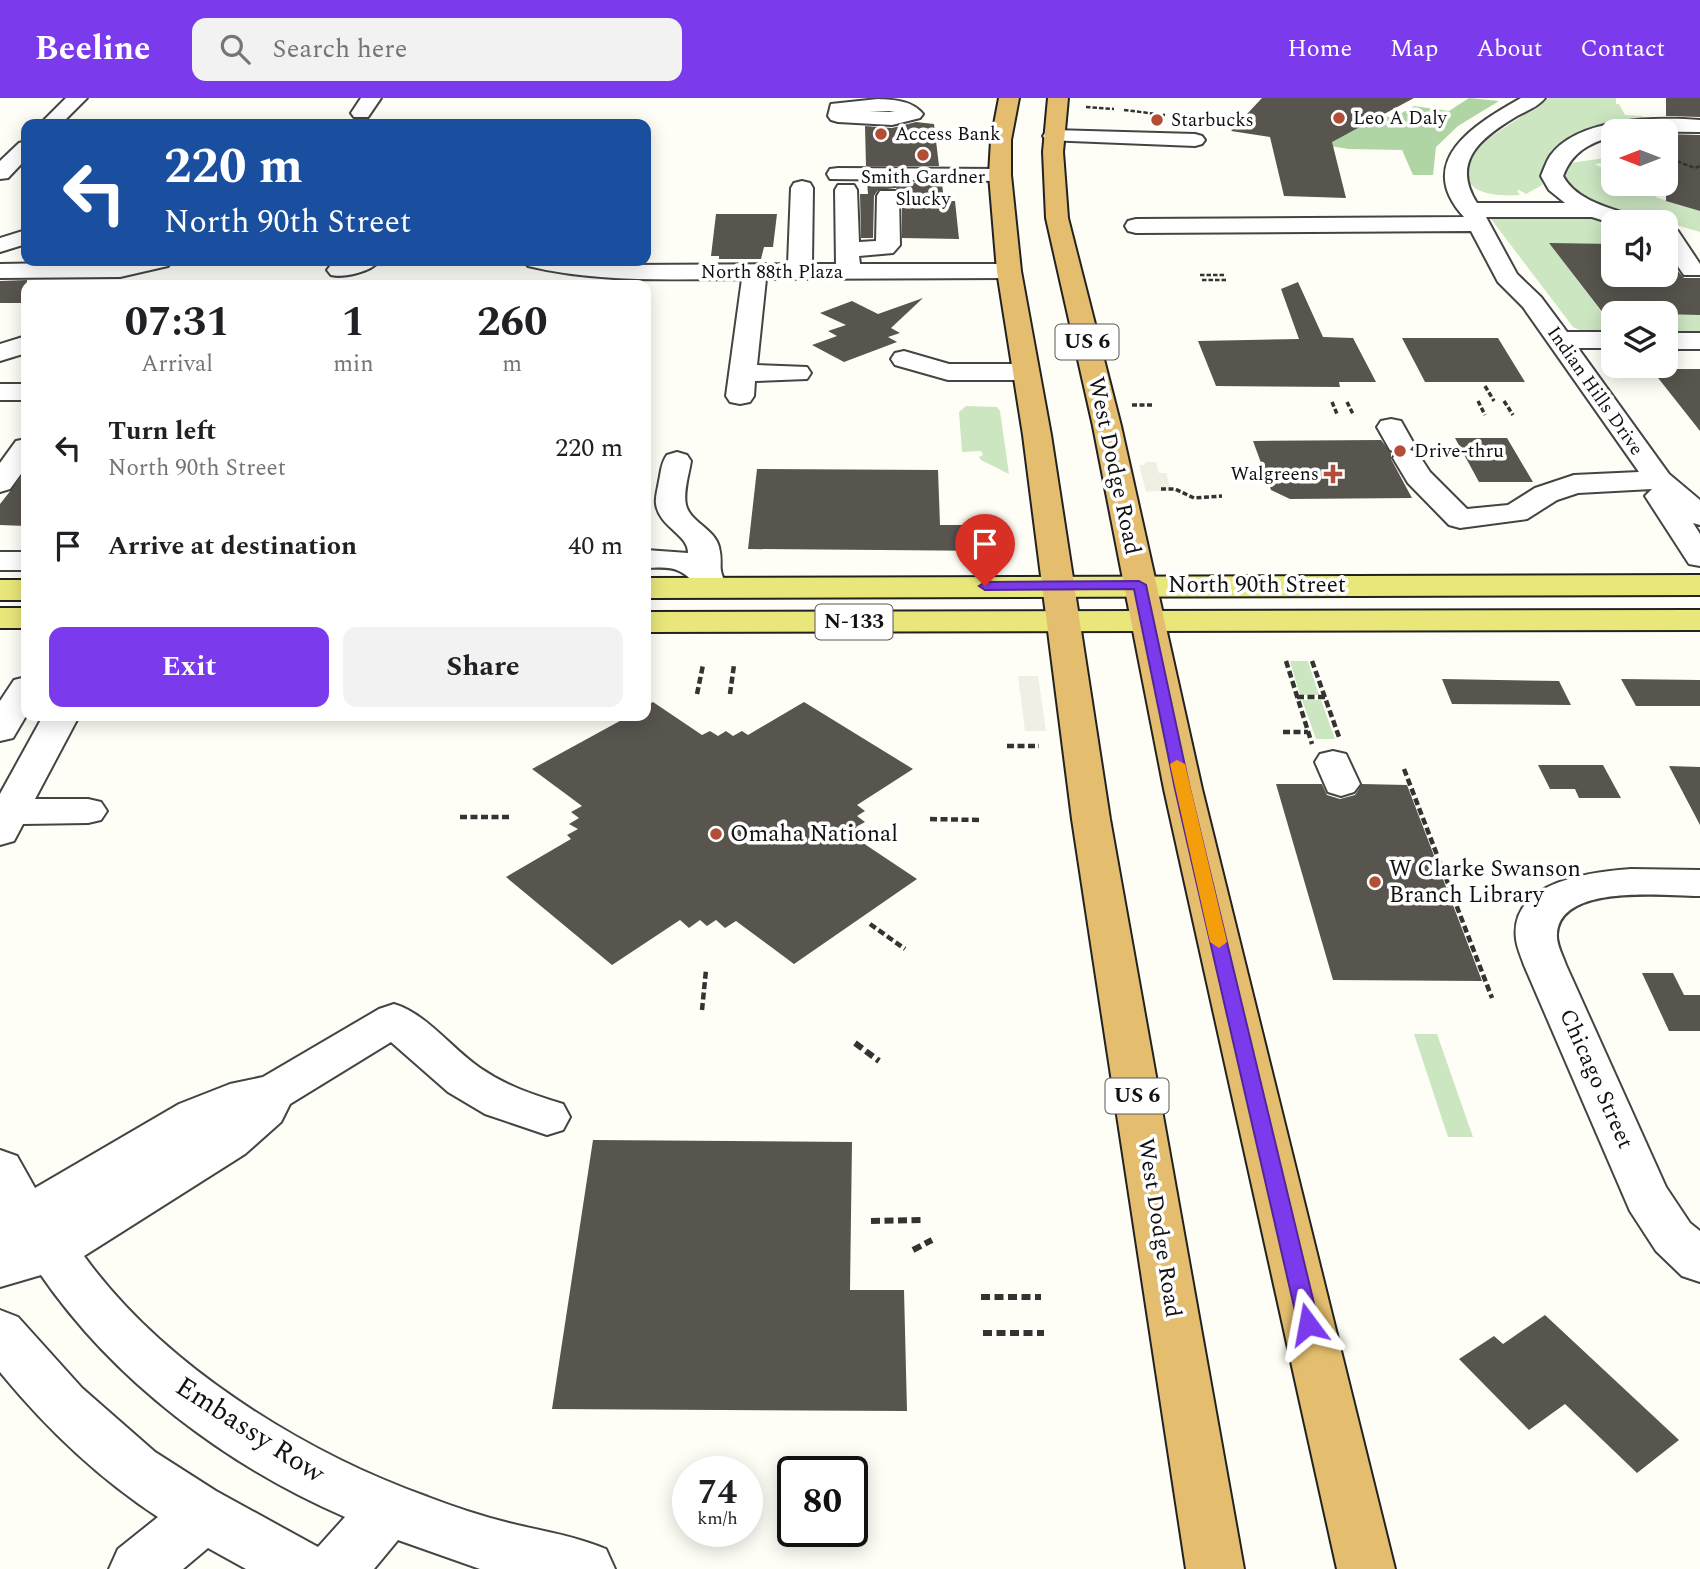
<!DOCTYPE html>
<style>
body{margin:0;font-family:Spectral,serif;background:#f2f2f2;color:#202124;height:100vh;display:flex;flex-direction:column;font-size:26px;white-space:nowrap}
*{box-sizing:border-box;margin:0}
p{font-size:23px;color:#757577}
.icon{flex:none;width:38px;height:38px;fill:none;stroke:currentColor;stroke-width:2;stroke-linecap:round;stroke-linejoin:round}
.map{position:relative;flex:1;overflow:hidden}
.details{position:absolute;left:21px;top:182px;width:630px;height:441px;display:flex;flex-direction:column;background:#fff;border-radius:14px;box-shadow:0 4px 18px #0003}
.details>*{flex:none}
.hud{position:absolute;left:21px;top:21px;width:630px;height:147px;border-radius:14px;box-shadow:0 4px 18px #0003;background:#1a4fa0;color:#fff;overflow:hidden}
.needle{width:46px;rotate:270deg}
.controls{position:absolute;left:1601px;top:21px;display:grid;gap:14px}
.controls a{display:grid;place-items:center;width:77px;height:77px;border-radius:14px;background:#fff;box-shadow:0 4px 18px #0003;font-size:35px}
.speed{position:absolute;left:672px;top:1358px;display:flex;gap:14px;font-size:35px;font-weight:700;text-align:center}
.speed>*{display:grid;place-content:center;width:91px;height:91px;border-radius:50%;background:#fff;box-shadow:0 4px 18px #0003;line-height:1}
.speed small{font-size:18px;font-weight:400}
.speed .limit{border:4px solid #111;border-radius:10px;background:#fff;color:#111}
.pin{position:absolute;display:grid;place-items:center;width:60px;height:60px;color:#fff;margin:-72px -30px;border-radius:50% 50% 50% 0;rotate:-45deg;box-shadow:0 0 7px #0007}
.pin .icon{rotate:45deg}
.me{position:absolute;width:77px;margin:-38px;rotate:347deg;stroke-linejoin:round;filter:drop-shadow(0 0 5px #0008)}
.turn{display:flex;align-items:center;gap:24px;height:147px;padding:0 28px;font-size:32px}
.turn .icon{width:91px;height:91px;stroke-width:2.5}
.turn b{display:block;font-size:49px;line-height:60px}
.eta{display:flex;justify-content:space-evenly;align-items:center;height:119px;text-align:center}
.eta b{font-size:42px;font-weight:700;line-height:49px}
.primary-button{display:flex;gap:14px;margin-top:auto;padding:14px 28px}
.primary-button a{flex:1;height:80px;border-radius:14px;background:#7c3aed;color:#fff;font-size:28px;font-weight:700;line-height:80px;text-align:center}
.primary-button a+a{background:#f2f2f2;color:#202124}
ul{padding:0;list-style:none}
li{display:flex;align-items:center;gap:21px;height:98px;padding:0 28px}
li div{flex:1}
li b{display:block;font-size:26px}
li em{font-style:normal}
header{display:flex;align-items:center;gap:42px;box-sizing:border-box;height:98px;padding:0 35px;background:#7c3aed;color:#fff}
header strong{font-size:33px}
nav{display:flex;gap:38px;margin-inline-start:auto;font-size:24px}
.search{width:490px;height:63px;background:#f2f2f2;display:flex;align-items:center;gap:18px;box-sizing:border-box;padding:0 24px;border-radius:14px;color:#757577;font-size:26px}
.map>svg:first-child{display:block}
.green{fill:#cce6c2}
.forest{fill:#aed5a3}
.plaza{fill:#efefe3}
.building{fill:#58544e}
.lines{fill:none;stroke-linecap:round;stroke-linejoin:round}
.minor-casing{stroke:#444;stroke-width:4}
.major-casing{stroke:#222;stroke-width:4}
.highway-casing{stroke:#222;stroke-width:4}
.path-far3{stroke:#333;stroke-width:2.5;stroke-dasharray:4.5 2;stroke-linecap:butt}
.path-far2{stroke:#333;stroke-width:3.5;stroke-dasharray:5 2.5;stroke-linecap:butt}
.path-far1{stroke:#333;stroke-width:4.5;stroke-dasharray:7 3.5;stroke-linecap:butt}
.path{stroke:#333;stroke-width:6;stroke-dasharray:9 4.5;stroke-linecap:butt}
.minor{fill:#fff;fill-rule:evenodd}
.major{fill:#e9e77a;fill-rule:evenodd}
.highway{fill:#e4be6e;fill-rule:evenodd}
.route{fill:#7c3aed;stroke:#51269a;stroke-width:2}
.slow{fill:#f59e0b}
.poi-dot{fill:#b24d37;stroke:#fff;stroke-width:2.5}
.labels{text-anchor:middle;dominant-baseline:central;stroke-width:7;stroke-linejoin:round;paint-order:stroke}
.far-poi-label{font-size:19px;fill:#111;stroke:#fff;text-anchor:start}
.far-street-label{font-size:19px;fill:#111;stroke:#fff}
.shield{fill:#fff;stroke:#585858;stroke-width:2}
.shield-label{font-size:21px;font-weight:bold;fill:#111}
.street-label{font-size:23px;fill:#111;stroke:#fff}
.poi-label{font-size:23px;fill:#111;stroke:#fff;text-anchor:start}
.near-street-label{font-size:28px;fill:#111;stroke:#fff}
</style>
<header>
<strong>Beeline</strong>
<div class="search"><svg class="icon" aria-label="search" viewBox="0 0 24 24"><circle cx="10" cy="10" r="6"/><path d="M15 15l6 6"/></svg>Search here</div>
<nav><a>Home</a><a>Map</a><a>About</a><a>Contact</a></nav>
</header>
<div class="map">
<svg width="1700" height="1471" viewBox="0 0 1700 1471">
<rect width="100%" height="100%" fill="#fefef6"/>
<path class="green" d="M1549,0H1616V6H1619L1625,17L1642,18L1644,22C1611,36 1535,33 1542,87L1526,96L1519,92L1517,93L1520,97C1477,100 1448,87 1483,44Z
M1613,59V63L1595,66L1613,76L1614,86H1666L1694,81L1655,99L1700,113V134L1666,124H1639L1627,120L1580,97L1564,82L1563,74L1570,65Z
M1581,115L1613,124V146H1550L1604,217H1613V237L1586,235L1573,229L1491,121L1494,117Z
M1666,217H1700V237H1666Z
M966,308L997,309L1000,313L1009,376L981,362L979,359L983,357L981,353L962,354L959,314Z
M1290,563H1308L1319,597H1300Z
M1302,602H1321L1335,641H1316Z
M1414,936H1437L1473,1039H1448Z"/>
<path class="forest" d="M1469,0L1499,3L1458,28L1436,49L1433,77H1413L1402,52L1349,51L1285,41L1302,25L1347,36L1382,17L1393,20L1414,8L1449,13Z"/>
<path class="plaza" d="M1145,364H1156L1159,375H1166L1171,392L1146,394L1139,367H1145Z
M1018,578H1038L1046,633H1025Z"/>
<path class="building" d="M1262,0H1414L1332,44L1346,100L1284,98L1270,39L1231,33Z
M1666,0H1700V19L1666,18Z
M916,24L934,26L939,68H866L865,28L892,30Z
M1666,36L1700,37V113L1666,103Z
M867,84L942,85L944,103H955L959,141L902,140V98L896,90L878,92L874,98L873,140H861L860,96H868Z
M716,116H777L773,149H764L761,161H719V158H711Z
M1549,145L1614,146V177H1666V172H1677L1684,180H1700V217L1603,215Z
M27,182L26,205H0V183Z
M1298,184L1323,239L1353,240L1376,284H1339L1340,289L1216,288L1198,243L1299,241L1281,191Z
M923,200L891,230L900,235L888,239L897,244L844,264L812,247L837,238L828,233L846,227L820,215L852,203L878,216Z
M1402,240H1498L1525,284H1425Z
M1651,271H1700V333Z
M1455,340H1507L1533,384H1479Z
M1381,342L1391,355V361L1412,400L1290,401L1271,392L1253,343Z
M757,371L938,372L940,427H996L998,453L748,451Z
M26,373V428L0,427V406Z
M1442,581L1559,583L1571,607L1452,606Z
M1621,581L1700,582V608H1636Z
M653,604L702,637L710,633L718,638L726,633L733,638L742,633L748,637L804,604L913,671L857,707L865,713L857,718L865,724L856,729L865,735L857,741L917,781L794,866L736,823L725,830L716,822L707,828L700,822L689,830L680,822L612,867L506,779L571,741L567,737L578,731L569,726L579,720L571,714L582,708L532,671L629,618H646V608Z
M1538,667H1603L1621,700H1579L1575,691H1550Z
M1669,668L1700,669V727Z
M1276,686H1322L1327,697L1340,701L1355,697L1362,686L1407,687L1482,883L1333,882Z
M1642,875H1673L1684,897H1700V933H1669Z
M593,1042L852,1044L850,1192H904L907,1313L552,1311Z
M1545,1217L1679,1342L1637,1375L1565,1306L1529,1332L1459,1261L1494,1238L1503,1246Z"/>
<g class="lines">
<defs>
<path id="minor" d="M66,0H87L61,26H40Z
M361,0H381L368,19H354L351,15Z
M1521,0H1545C1538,9 1526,13 1517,18C1482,39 1450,63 1477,105H1565L1549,92L1541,78C1544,71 1546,64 1550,58C1578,19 1657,19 1700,22V34L1614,33V38C1589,45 1572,54 1563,78C1576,103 1611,110 1636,119L1639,124H1614V126L1592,119H1486L1517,176L1541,199L1567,234H1614V250H1578L1669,376L1700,402V427L1693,425L1700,436V468L1689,466L1645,398L1652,391L1578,395L1557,402L1527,421L1460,430L1449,427L1408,385L1393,360L1397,354L1390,352L1377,329L1381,323L1391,321L1401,323L1414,346L1410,352L1417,354L1430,374L1467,411L1508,407L1535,390L1574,377L1639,374L1523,209L1498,184L1471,133L1136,135L1128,133L1125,128L1128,123L1136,121L1464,119C1413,63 1475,26 1521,0Z
M878,1C894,2 912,2 923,16L920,20L892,27L838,24L831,22L828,18L831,6ZM889,13L895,14H869Z
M1053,32L1195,36L1202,38L1205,42L1202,46L1195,48L1046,42L1043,38L1046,34Z
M26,43V61L8,80L0,81V63L19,45Z
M838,70L1000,71L1008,72L1011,77L1008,82L1000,83L830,81L827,76L830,71Z
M802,83L810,85L813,90L812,166H836L835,92L838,87H854L857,92L859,144L876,143L877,98L880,93H896L899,98L900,147L893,155L859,158L860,166H1009L1017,168L1021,173L1017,178L1009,180L766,181L757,267L807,269L811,275L807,281L755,283L754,298L750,304L740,306L730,304L726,298L742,181C671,181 598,185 528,168L524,163L628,167L788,166L791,90L794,85Z
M1670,131L1678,133L1700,166V177H1684C1672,160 1666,153 1666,132Z
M26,132V146L0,154V140Z
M172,163L168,168L120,179L0,180V166Z
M344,163H379C371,174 343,180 331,177L327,172L331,167Z
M1666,235H1700V251H1666Z
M26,238V255L0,263V246Z
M904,253L949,266H1026L1035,268L1039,274L1035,280L1026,282H948L895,267L891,261L895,255Z
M0,286H26V302H0Z
M26,341V369L10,391L0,394V365L16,343Z
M677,354L687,357L691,363C689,376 683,394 686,407C690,424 715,431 719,449C724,470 715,468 729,490L724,497C693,504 701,483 679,473C670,468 656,470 646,470V452L688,455C689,437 659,429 656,406C655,399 658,390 659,383C661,374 661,365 667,357Z
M0,454H26V472H0Z
M26,579V618L13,640L0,643V603L14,582Z
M43,618H79L35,701H88L101,704L107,713L101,722L88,725L23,726L14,743L0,747V696Z
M1333,653L1346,656L1360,686L1354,694L1341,698L1328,694L1315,664L1320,656Z
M1631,771L1700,772V798C1665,798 1560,785 1557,836C1556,846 1563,858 1566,867L1666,1089L1690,1125L1700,1133V1184L1682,1178L1656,1153L1630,1113L1524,867C1521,858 1517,850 1516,841C1509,783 1591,774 1631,771Z
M394,906C427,916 451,950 480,970C506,988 533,997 563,1006L570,1019L563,1032L547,1037L485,1016L448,994L391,944L290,1006L281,1024L245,1056L84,1158C163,1267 302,1354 428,1399C454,1409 482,1418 509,1425C542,1433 575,1438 606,1451L615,1471H480L398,1442L374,1471H246L208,1450L183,1471H109L118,1451L158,1419C97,1379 46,1330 0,1274V1212L18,1219L82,1290L155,1354L216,1393L318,1449L345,1419C227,1368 114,1283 41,1177L0,1189V1052L17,1058L35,1090L179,1006L230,986L263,979L379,911Z"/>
<path id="major" d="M1700,477V497L646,500V480Z
M0,482H26V502H0Z
M0,510H26V530H0Z
M1700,512V532L646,534V514Z"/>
<path id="highway" d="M999,0H1019L1011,42V77L1021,173L1051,337L1110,721L1244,1471H1186L1072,721L1023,337L997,173L989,77L991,42Z
M1048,0H1068L1063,54L1068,120L1121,328L1202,691L1395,1471H1337L1164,691L1093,328L1046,120L1043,54Z"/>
</defs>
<use href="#minor" class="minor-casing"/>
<use href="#major" class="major-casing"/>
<use href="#highway" class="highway-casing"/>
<path class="path-far3" d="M1086,9L1114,11
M1124,12L1165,17
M1671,61L1695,70L1700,68
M1200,177H1225
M1202,182H1227"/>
<path class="path-far2" d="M1485,288L1494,303
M1478,303L1485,317
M1504,303L1513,317
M1332,304L1337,316
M1347,304L1353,316
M1132,307H1153
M1161,391H1175L1194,400L1222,398"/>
<path class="path-far1" d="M1286,563L1312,646
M1312,563L1339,639
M697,596L703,567
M730,596L734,567
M1297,599H1325
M1283,634H1308
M1007,648H1039
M1404,671L1492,900
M460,719H511
M930,721L979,722
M870,826L905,851
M702,912L706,872"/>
<path class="path" d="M855,945L879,963
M871,1123L925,1122
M913,1152L932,1142
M981,1199H1041
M983,1235H1044"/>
<use href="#minor" class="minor"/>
<use href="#major" class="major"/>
<use href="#highway" class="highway"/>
</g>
<path class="route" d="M1139,483L1146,487L1190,691L1319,1226L1316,1233L1308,1235L1301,1233L1298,1226L1175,691L1134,491L985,492L979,488L985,484Z"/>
<path class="slow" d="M1177,662L1185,666L1227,844L1219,850L1210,844L1170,666Z"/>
<g class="poi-dot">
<circle cx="1339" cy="20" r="7"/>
<circle cx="1157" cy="22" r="7"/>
<circle cx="881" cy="36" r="7"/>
<circle cx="923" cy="57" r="7"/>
<circle cx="1400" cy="353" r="7"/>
<path d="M1329.5 365.5h7v7h7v7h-7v7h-7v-7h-7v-7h7z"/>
<circle cx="716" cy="736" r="7"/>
<circle cx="1375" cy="784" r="7"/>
</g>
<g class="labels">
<g class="far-poi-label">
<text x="1353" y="20">Leo A Daly</text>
<text x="1171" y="22">Starbucks</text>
<text x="895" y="36">Access Bank</text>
<text x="923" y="79" text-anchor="middle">Smith Gardner<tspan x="923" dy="22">Slucky</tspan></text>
<text x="1414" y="353">Drive-thru</text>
<text x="1319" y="376" text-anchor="end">Walgreens</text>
</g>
<g class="far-street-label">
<text x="772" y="174">North 88th Plaza</text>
<text transform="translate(1595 293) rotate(55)">Indian Hills Drive</text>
</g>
<g class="shield">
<rect x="1055.5" y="226.5" width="63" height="35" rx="5"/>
<rect x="815.5" y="506.5" width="77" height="35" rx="5"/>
<rect x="1105.5" y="980.5" width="63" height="35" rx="5"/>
</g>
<g class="shield-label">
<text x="1087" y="244">US 6</text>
<text x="854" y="524">N-133</text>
<text x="1137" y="998">US 6</text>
</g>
<g class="street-label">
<text transform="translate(1114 368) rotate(78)">West Dodge Road</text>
<text x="1257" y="487">North 90th Street</text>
<text transform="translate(1596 981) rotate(66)">Chicago Street</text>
<text transform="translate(1159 1130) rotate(81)">West Dodge Road</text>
</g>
<g class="poi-label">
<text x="730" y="736">Omaha National</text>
<text x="1389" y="771">W Clarke Swanson<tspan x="1389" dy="26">Branch Library</tspan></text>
</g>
<g class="near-street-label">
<text transform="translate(250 1332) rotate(33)">Embassy Row</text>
</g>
</g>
</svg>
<div class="controls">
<a><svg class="needle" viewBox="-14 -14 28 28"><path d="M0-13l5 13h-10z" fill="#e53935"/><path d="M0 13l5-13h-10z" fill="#757577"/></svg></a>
<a><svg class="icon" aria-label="sound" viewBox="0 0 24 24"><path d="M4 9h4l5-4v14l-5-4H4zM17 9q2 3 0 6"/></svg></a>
<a><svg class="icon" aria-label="layers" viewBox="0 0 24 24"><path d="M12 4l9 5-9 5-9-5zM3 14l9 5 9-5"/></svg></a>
</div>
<div class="speed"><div>74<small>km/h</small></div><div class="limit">80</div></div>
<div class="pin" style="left:985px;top:488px;background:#d93025"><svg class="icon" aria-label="arrive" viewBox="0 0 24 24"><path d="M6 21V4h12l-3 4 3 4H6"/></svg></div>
<svg class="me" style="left:1308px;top:1226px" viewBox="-20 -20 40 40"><path d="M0-17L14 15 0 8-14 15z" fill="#7c3aed" stroke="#fff" stroke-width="4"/></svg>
<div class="hud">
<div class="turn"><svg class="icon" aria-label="left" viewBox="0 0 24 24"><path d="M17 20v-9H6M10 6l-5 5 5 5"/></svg><div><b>220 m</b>North 90th Street</div></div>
</div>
<section class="details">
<div class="eta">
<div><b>07:31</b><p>Arrival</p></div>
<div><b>1</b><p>min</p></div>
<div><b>260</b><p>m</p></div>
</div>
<ul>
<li><svg class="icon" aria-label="left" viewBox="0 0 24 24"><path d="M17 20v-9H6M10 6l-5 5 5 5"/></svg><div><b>Turn left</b><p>North 90th Street</p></div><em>220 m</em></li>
<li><svg class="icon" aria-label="arrive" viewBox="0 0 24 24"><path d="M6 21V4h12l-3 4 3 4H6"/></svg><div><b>Arrive at destination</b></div><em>40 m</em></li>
</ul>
<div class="primary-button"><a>Exit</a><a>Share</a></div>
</section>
</div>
